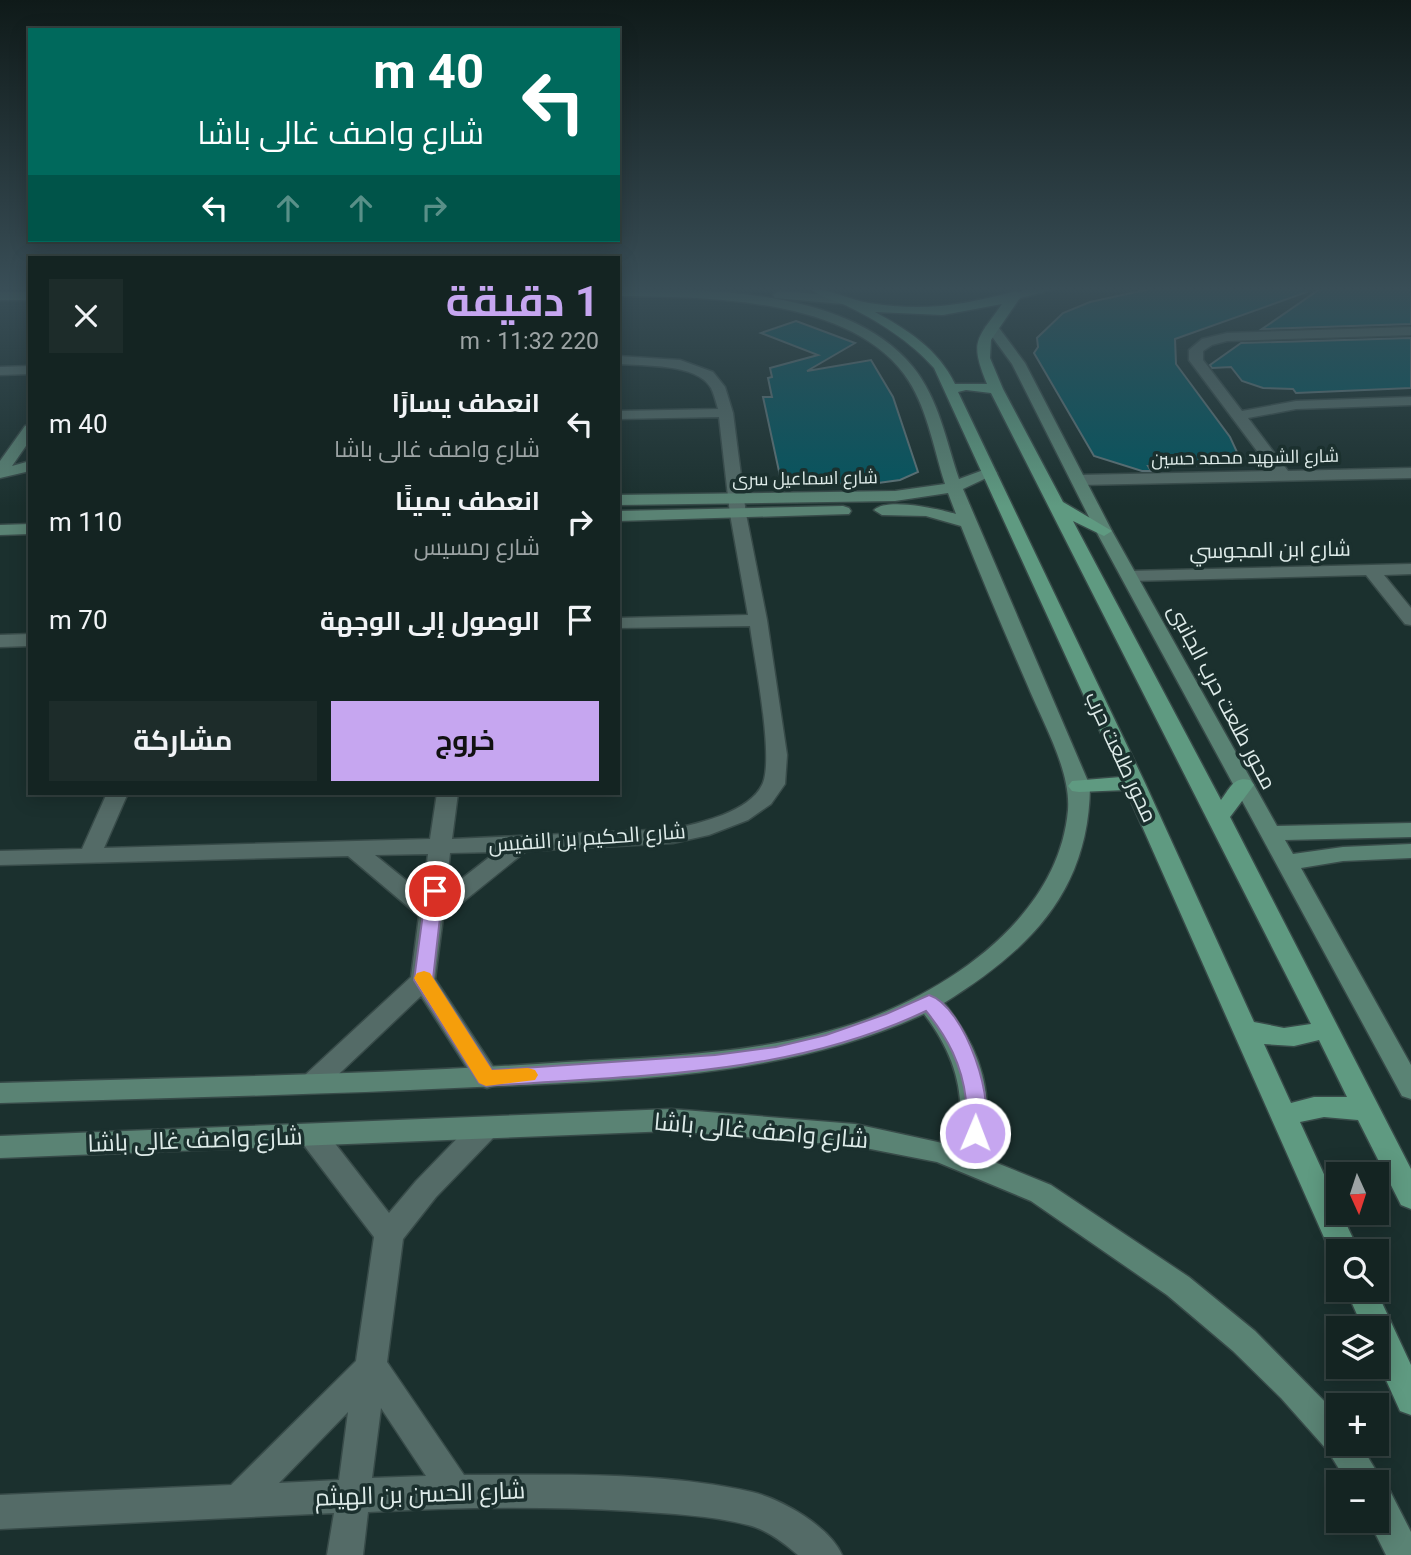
<!DOCTYPE html>
<html lang="ar">
<meta charset="utf-8">
<style>
body{margin:0;font-family:Roboto,Cairo,sans-serif;background:#1d2c2a;color:#f1f3f6;direction:rtl;height:100vh;display:flex;flex-direction:column;font-size:26px;white-space:nowrap}
*{box-sizing:border-box;margin:0}
p{font-size:23px;color:#9da4a5}
.icon{flex:none;width:38px;height:38px;fill:none;stroke:currentColor;stroke-width:2;stroke-linecap:round;stroke-linejoin:round}
.map{position:relative;flex:1;overflow:hidden;direction:ltr}
.panel{position:absolute;left:28px;top:256px;width:592px;height:539px;display:flex;flex-direction:column;background:#142422;border-radius:0px;box-shadow:0 4px 18px #0003,0 0 0 2px #334140;direction:rtl}
.panel>*{flex:none}
.banner{position:absolute;left:28px;top:28px;width:592px;height:214px;border-radius:0px;box-shadow:0 4px 18px #0003,0 0 0 2px #334140;direction:rtl;background:#00695c;color:#fff;overflow:hidden}
.needle{width:46px;rotate:177deg}
.tools{position:absolute;left:1326px;top:1162px;display:grid;gap:14px}
.tools a{display:grid;place-items:center;width:63px;height:63px;border-radius:0px;background:#142422;box-shadow:0 4px 18px #0003,0 0 0 2px #334140;font-size:35px}
.pin{position:absolute;display:grid;place-items:center;width:60px;height:60px;color:#fff;margin:-30px;border:4px solid #fff;border-radius:50%;box-shadow:0 2px 7px #0007}
.me{position:absolute;width:77px;margin:-38px;rotate:1deg;stroke-linejoin:round;filter:drop-shadow(0 0 5px #0008)}
.turn{display:flex;align-items:center;gap:24px;height:147px;padding:0 21px;font-size:32px}
.turn .icon{width:91px;height:91px;stroke-width:2.5}
.turn b{display:block;font-size:49px;line-height:60px}
.lanes{display:flex;align-items:center;height:66px;padding:0 21px;background:#0003;justify-content:center;gap:35px;direction:ltr}
.lanes .off{opacity:.35}
.round{display:grid;place-items:center;flex:none;width:74px;height:74px;border-radius:0px;background:#1d2c2a}
.overview{display:flex;align-items:center;justify-content:space-between;height:119px;padding:0 21px}
h1{font-size:42px;font-weight:700;line-height:52px;color:#c6a6f0}
.primary-button{display:flex;gap:14px;margin-top:auto;padding:14px 21px}
.primary-button a{flex:1;height:80px;border-radius:0px;background:#c6a6f0;color:#111;font-size:28px;font-weight:700;line-height:80px;text-align:center}
.primary-button a+a{background:#1d2c2a;color:#f1f3f6}
ul{padding:0;list-style:none}
li{display:flex;align-items:center;gap:21px;height:98px;padding:0 21px}
li div{flex:1}
li b{display:block;font-size:26px}
li em{font-style:normal}
.map>svg:first-child{display:block}
.building{fill:#03555f;stroke:#5d7377;stroke-width:2}
.lines{fill:none;stroke-linecap:round;stroke-linejoin:round}
.street-casing{stroke:#384b49;stroke-width:3}
.secondary-casing{stroke:#384b49;stroke-width:3}
.primary-casing{stroke:#384b49;stroke-width:3}
.street{fill:#546b67;fill-rule:evenodd}
.secondary{fill:#5a8374;fill-rule:evenodd}
.primary{fill:#5f9a81;fill-rule:evenodd}
.route{fill:#c6a6f0;stroke:#816c9c;stroke-width:2}
.slow{fill:#f59e0b}
.labels{text-anchor:middle;dominant-baseline:central;stroke-width:7;stroke-linejoin:round;paint-order:stroke}
.far-street-label{font-size:18px;fill:#deebe9;stroke:#1b302e}
.street-label{font-size:21px;fill:#deebe9;stroke:#1b302e}
.near-street-label{font-size:24px;fill:#deebe9;stroke:#1b302e}
</style>
<div class="map">
<svg width="1411" height="1555" viewBox="0 0 1411 1555">
<rect width="100%" height="100%" fill="#1b302e"/>
<path class="building" d="M1150,289H1306L1307,292L1175,339L1176,364L1230,437L1237,452L1227,465L1148,466L1151,471H1142L1094,456L1034,353L1038,347L1037,338L1063,313L1090,302Z
M1320,289H1411V324L1262,329Z
M796,321L855,343L807,371L871,360L893,397L918,472L900,480L878,483L821,484L794,482L793,476H780L763,397H772L768,378L772,377L770,368L818,355L761,333Z
M1411,338V388L1296,393L1293,389L1263,388L1242,381L1231,367L1212,368L1210,365L1241,343Z"/>
<g class="lines">
<defs>
<path id="street" d="M1411,327V335L1227,341L1212,345L1203,351V360L1242,411L1296,401L1411,397V405L1296,409L1248,418L1288,471L1411,468V478L1080,485L1072,480L1080,475L1272,471L1189,360V350L1202,339L1227,333Z
M618,356L680,360L713,372L725,387L733,413L746,514L767,620L787,755L785,784L771,804L748,820L709,835L673,843L526,851L443,918L435,979L496,1071L500,1078L496,1085L487,1088L478,1085L421,996L322,1090L313,1093L304,1090L300,1083L304,1076L411,977L419,916L348,856L0,865V851L82,849L107,793H128L104,848L430,839L437,793H458L452,839L673,829C700,823 749,812 762,785C775,760 754,657 750,626L618,628V618L748,615L730,514L719,417L618,419V411L718,409C716,402 714,394 711,388C697,363 643,366 618,364ZM496,852L446,891L450,853ZM428,854L423,894L375,855Z
M30,366V374L0,375V367Z
M1411,564V574L1384,575L1411,608V625L1405,624L1366,575L1130,581L1121,576L1130,571Z
M30,634V646L0,647V635Z
M484,1118L494,1121L498,1129L494,1137L436,1197L403,1239L387,1362L464,1475C558,1475 661,1471 752,1492C782,1499 830,1527 842,1555H798C784,1543 766,1529 748,1525C710,1515 670,1514 631,1511C543,1506 456,1507 368,1512L363,1555H327L334,1513L0,1529V1495L231,1485L356,1361L374,1237L303,1144L299,1136L303,1128L313,1125L323,1128L389,1213L416,1181L474,1121ZM381,1408L426,1476L372,1478ZM348,1412L339,1480L279,1483Z"/>
<path id="secondary" d="M618,289C709,289 850,289 913,367C939,399 946,441 959,479L989,468L997,473L963,489L1090,786C1089,892 1029,950 944,1003C983,1052 995,1095 982,1157L1051,1185L1189,1277L1255,1331L1339,1416V1444H1360L1383,1482L1381,1486L1389,1489L1411,1532V1555H1386L1369,1521H1377V1482H1347L1328,1451L1281,1398L1233,1351L1167,1295L1031,1201L937,1162L855,1146L671,1131L0,1158V1136L671,1109L855,1124L956,1146C968,1097 955,1054 924,1014C785,1078 628,1080 477,1087C318,1095 159,1098 0,1103V1083C188,1077 377,1075 566,1062C665,1056 772,1054 867,1019C957,985 1059,913 1068,810C1071,770 1042,721 1027,684C1004,631 982,579 961,526L926,516L882,515L874,510C887,497 939,509 956,514L948,493L895,501L618,505V495L895,491L945,484C933,447 927,405 904,374C847,297 704,297 618,296Z
M1028,289H1055L1017,299L1011,295Z
M779,291L842,296L848,300L842,304L775,298L773,295Z
M0,292H30V300H0Z
M991,323L996,324L1025,363L1112,531L1277,826L1411,823V837L1285,840L1293,854L1343,847L1411,844V858L1343,861L1301,868L1411,1065V1099L1402,1096L1096,531L1012,364L985,327Z
M30,425V440L12,466L30,461V471L0,478V461L25,426Z
M843,506L849,508L851,511L849,514L618,521V511Z
M30,524V534L0,535V525Z"/>
<path id="primary" d="M811,289C832,289 849,300 869,303C924,312 964,305 1016,291L1022,295L991,340L990,358L1003,389L1063,502L1112,531L1104,536L1073,521L1221,800C1230,788 1234,776 1250,780L1254,785L1230,817L1411,1169V1209L1401,1205L1358,1120L1324,1117L1300,1122L1339,1207V1213H1341L1359,1251H1339V1262L1334,1260L1126,790L1079,792L1072,791L1068,786L1072,781L1121,777L934,368C911,342 877,320 845,305C834,300 821,298 811,289ZM1002,304C977,340 969,340 987,384H955C938,349 908,330 875,312L943,315ZM966,390L991,393L1311,1024L1284,1028L1254,1022L1145,783L958,392ZM1319,1040L1347,1097H1314L1291,1103L1264,1044L1294,1046Z
M1346,1290H1376L1411,1365V1415L1400,1411L1377,1360V1328H1363Z"/>
</defs>
<use href="#street" class="street-casing"/>
<use href="#secondary" class="secondary-casing"/>
<use href="#primary" class="primary-casing"/>
<use href="#street" class="street"/>
<use href="#secondary" class="secondary"/>
<use href="#primary" class="primary"/>
</g>
<linearGradient id="sky" x2="0" y2="1"><stop stop-color="#0f1a19"/><stop offset="0.57" stop-color="#394e57"/><stop offset="1" stop-color="#394e57" stop-opacity="0"/></linearGradient>
<rect width="1411" height="507" fill="url(#sky)"/>
<path class="route" d="M435,885L443,891L433,979L492,1070L715,1055L776,1047L826,1035L886,1014L929,995C965,1006 999,1106 982,1138L975,1141L967,1138C961,1127 967,1113 966,1100C962,1065 948,1038 926,1011C787,1077 637,1075 486,1086L479,1083L414,980L426,891Z"/>
<path class="slow" d="M424,971L430,973L492,1070L528,1068L535,1070L538,1075L535,1080L486,1086L479,1083L414,978L417,973Z"/>
<g class="labels">
<g class="far-street-label">
<text transform="translate(1245 457) rotate(-1)">شارع الشهيد محمد حسين</text>
<text transform="translate(805 478) rotate(-1)">شارع اسماعيل سرى</text>
</g>
<g class="street-label">
<text transform="translate(1270 550) rotate(-1)">شارع ابن المجوسي</text>
<text transform="translate(1222 697) rotate(62)">محور طلعت حرب الجانبى</text>
<text transform="translate(1121 757) rotate(65)">محور طلعت حرب</text>
<text transform="translate(587 838) rotate(-4)">شارع الحكيم بن النفيس</text>
</g>
<g class="near-street-label">
<text transform="translate(761 1131) rotate(5)">شارع واصف غالى باشا</text>
<text transform="translate(195 1140) rotate(-2)">شارع واصف غالى باشا</text>
<text transform="translate(420 1494) rotate(-2)">شارع الحسن بن الهيثم</text>
</g>
</g>
</svg>
<div class="tools">
<a><svg class="needle" viewBox="-14 -14 28 28"><path d="M0-13l5 13h-10z" fill="#e53935"/><path d="M0 13l5-13h-10z" fill="#9da4a5"/></svg></a>
<a><svg class="icon" aria-label="search" viewBox="0 0 24 24"><circle cx="10" cy="10" r="6"/><path d="M15 15l6 6"/></svg></a>
<a><svg class="icon" aria-label="layers" viewBox="0 0 24 24"><path d="M12 4l9 5-9 5-9-5zM3 14l9 5 9-5"/></svg></a>
<a>+</a>
<a>−</a>
</div>
<div class="pin" style="left:435px;top:891px;background:#d93025"><svg class="icon" aria-label="arrive" viewBox="0 0 24 24"><path d="M6 21V4h12l-3 4 3 4H6"/></svg></div>
<svg class="me" style="left:975px;top:1133px" viewBox="-20 -20 40 40"><circle r="17" fill="#c6a6f0" stroke="#fff" stroke-width="3"/><path d="M0-11L8 9 0 5-8 9z" fill="#fff"/></svg>
<div class="banner">
<div class="turn"><svg class="icon" aria-label="left" viewBox="0 0 24 24"><path d="M17 20v-9H6M10 6l-5 5 5 5"/></svg><div><b>40 m</b>شارع واصف غالى باشا</div></div>
<div class="lanes"><svg class="icon" aria-label="left" viewBox="0 0 24 24"><path d="M17 20v-9H6M10 6l-5 5 5 5"/></svg><svg class="icon off" aria-label="ahead" viewBox="0 0 24 24"><path d="M12 20V5M6 11l6-6 6 6"/></svg><svg class="icon off" aria-label="ahead" viewBox="0 0 24 24"><path d="M12 20V5M6 11l6-6 6 6"/></svg><svg class="icon off" aria-label="right" viewBox="0 0 24 24"><path d="M7 20v-9h11M14 6l5 5-5 5"/></svg></div>
</div>
<section class="panel">
<div class="overview"><div><h1>1 دقيقة</h1><p>220 m · 11:32</p></div><a class="round"><svg class="icon" aria-label="close" viewBox="0 0 24 24"><path d="M6 6l12 12M18 6L6 18"/></svg></a></div>
<ul>
<li><svg class="icon" aria-label="left" viewBox="0 0 24 24"><path d="M17 20v-9H6M10 6l-5 5 5 5"/></svg><div><b>انعطف يسارًا</b><p>شارع واصف غالى باشا</p></div><em>40 m</em></li>
<li><svg class="icon" aria-label="right" viewBox="0 0 24 24"><path d="M7 20v-9h11M14 6l5 5-5 5"/></svg><div><b>انعطف يمينًا</b><p>شارع رمسيس</p></div><em>110 m</em></li>
<li><svg class="icon" aria-label="arrive" viewBox="0 0 24 24"><path d="M6 21V4h12l-3 4 3 4H6"/></svg><div><b>الوصول إلى الوجهة</b></div><em>70 m</em></li>
</ul>
<div class="primary-button"><a>خروج</a><a>مشاركة</a></div>
</section>
</div>
